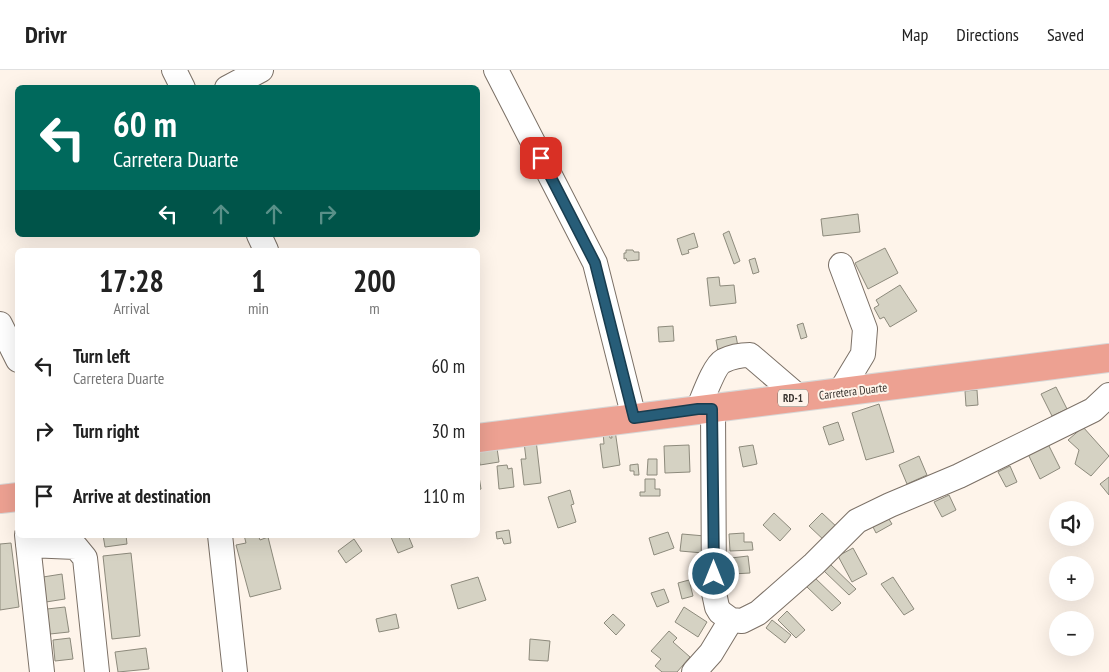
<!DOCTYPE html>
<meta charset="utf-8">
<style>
body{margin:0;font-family:"PT Sans Narrow",sans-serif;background:#f2f2f2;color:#222;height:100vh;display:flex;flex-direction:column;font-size:19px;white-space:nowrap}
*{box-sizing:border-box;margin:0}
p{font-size:16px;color:#767676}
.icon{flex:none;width:28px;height:28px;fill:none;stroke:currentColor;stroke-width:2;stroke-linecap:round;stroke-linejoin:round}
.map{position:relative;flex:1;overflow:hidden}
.sheet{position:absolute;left:15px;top:178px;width:465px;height:290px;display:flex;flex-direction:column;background:#fff;border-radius:8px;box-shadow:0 5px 20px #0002}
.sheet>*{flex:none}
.guide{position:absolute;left:15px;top:15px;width:465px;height:152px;border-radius:8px;box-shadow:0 5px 20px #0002;background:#00695c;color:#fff;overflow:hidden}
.tools{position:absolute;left:1049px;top:431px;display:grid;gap:10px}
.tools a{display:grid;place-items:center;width:45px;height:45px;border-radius:50%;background:#fff;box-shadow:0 5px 20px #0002;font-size:25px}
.pin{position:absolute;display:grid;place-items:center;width:42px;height:42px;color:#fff;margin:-21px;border-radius:10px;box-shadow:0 2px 8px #0006}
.me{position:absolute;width:55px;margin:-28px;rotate:0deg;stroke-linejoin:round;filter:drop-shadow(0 0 4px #0008)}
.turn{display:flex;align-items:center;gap:18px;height:105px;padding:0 15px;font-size:22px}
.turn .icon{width:65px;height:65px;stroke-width:2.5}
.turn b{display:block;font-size:35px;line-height:42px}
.lanes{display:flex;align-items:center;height:48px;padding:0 15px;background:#0003;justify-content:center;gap:25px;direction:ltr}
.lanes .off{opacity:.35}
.eta{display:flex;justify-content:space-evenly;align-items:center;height:85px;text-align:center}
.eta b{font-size:30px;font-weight:700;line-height:35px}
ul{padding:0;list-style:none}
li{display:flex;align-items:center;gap:15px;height:65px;padding:0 15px}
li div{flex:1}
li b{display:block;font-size:19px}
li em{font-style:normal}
header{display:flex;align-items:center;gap:30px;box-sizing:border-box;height:70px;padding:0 25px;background:#fff;border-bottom:1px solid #e0e0e0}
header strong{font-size:24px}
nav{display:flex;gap:28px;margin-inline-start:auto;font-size:18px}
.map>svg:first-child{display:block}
.building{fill:#d5d2c3;stroke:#8d8a7c}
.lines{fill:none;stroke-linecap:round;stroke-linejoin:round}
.minor-casing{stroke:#7b7066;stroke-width:26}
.major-casing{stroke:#d8d7d6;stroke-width:30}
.minor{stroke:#fff;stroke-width:24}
.major{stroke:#eda192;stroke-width:28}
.route-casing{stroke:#193c4e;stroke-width:12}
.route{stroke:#275d78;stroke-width:9}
.labels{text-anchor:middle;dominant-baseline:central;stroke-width:4;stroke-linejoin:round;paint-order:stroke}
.shield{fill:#fef4ea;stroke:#767069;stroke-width:1}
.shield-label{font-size:11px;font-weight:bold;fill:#3c3732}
.street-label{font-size:12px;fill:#3c3732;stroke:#fef4ea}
</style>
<header>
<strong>Drivr</strong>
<nav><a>Map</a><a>Directions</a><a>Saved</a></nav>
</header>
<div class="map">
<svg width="1109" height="602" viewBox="0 0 1109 602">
<rect width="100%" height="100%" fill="#fef4ea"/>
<path class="building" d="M858,144L860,162L823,166L821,149Z
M729,161L740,191L734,194L723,164Z
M694,163L698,177L688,180L689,183L682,185L677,169Z
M885,178L898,203L868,219L855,193Z
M626,180H633L634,182H639V190L627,191L626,188L624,189V183H626Z
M755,188L759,202L753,204L749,190Z
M719,207L720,216L734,215L736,233L710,236L707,208Z
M900,215L917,241L890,257L884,247L880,249L874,238L879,235L876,230Z
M803,253L807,267L801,269L797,255Z
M673,256L674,271L659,272L658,257Z
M736,266L739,282L719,286L716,270Z
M1056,317L1067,339L1052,346L1041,324Z
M977,320L978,335L966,336L965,321Z
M879,334L894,382L866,390L852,343Z
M838,352L844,370L829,375L823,357Z
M1083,357L1109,386L1091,406L1075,394L1079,380L1068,370Z
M615,360L620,395L603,398L600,374H604L603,362L609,361L610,368H612L611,361Z
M536,370L541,413L524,415L521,389H526L524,372Z
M1048,374L1060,398L1040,409L1028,384Z
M689,375L690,402L665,403L664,376Z
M753,375L757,394L743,397L739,377Z
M497,378L499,392L480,395L478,380Z
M919,386L927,405L907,414L899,395Z
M648,389H657V405H647Z
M638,394L639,405H634V401H630V395Z
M507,395L508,399L512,398L514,417L499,419L497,396Z
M1010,396L1017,412L1006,417L998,402Z
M478,400L481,419L478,420Z
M1109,407V425L1100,414Z
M645,409H655V419H660V426H640V422H645Z
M570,420L574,434L571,435L576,452L558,458L548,427Z
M949,425L956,440L942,447L934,432Z
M774,443L791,459L780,471L763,455Z
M822,443L839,459L826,472L809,456Z
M887,446L892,454L876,463L872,455Z
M509,460L511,473L504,474L502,468L497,469L496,462Z
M668,462L674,478L654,485L649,468Z
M744,463V472H752L753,480L730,481L729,464Z
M682,464L705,466L703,483L680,481Z
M103,465H126L127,474L105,477Z
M244,465H258L260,470L268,467L281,519L250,527L236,475L246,473Z
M390,465H408L413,477L398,483Z
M354,469L362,481L346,493L338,481Z
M11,473L19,537L0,540V474Z
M853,478L867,504L852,512L838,486Z
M131,483L140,566L112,569L103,486Z
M748,486L750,503L732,504L731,488Z
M830,494L856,519L849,525L824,501Z
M62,504L65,529L46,532L43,507Z
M478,507L486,530L458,539L451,515Z
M814,507L841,533L832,541L806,516Z
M893,507L914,539L904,545L881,514Z
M689,510L693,526L682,529L678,513Z
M664,519L669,532L657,537L651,523Z
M65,537L69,562L50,564L47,539Z
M684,537L707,552L698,567L675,552Z
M787,541L805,560L796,568L778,550Z
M396,544L399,558L379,562L376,549Z
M613,544L625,555L616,565L604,553Z
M772,550L791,565L785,573L766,558Z
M669,561L677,568L673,572L690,587L677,602H662L655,596L661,589L651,581Z
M70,568L73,589L55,591L53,570Z
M530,569L550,571L548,591L529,590Z
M146,578L149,599L118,602L115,582Z"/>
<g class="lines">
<defs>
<path id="minor" d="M174,0L183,18
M496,0L595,193L634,348
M227,18L261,0
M259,165L266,180
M0,254L18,290
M840,322L863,284L865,259L841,195
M698,339C703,328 714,296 723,291C731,287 741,285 750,285L799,327
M713,339L714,523L717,537L720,542L731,550L742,551L758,543L773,530L814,494L857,451L890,435L959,406L1093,340L1109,325
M27,465L42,602
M220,465L235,602
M28,475L76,477L85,488L97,602
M694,602L711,583L731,550"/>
<path id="major" d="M478,368L1109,288
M0,429L18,427"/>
</defs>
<use href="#minor" class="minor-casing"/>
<use href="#major" class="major-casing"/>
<use href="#minor" class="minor"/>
<use href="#major" class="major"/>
</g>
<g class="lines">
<defs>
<path id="route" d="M541,88L595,193L634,348L698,339H712L714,504"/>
</defs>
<use href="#route" class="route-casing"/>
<use href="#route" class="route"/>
</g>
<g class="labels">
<rect class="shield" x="778" y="319.5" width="30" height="17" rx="4"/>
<g class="shield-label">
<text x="793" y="328">RD-1</text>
</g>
<g class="street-label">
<text transform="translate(853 321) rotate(-7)">Carretera Duarte</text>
</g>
</g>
</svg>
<div class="tools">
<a><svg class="icon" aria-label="sound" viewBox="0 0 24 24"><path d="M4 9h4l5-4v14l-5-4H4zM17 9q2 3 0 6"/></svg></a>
<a>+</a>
<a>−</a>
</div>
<div class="pin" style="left:541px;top:88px;background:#d93025"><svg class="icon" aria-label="arrive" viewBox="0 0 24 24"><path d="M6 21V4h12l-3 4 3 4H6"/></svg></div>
<svg class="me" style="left:714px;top:504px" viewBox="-20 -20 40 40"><circle r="17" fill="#275d78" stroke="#fff" stroke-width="3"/><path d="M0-11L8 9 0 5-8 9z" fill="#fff"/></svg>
<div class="guide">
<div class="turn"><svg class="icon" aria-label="left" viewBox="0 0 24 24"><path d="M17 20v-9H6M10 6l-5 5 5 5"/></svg><div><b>60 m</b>Carretera Duarte</div></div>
<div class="lanes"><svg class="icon" aria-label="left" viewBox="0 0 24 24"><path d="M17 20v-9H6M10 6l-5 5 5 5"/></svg><svg class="icon off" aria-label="ahead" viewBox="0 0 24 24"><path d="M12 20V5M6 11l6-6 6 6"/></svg><svg class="icon off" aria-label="ahead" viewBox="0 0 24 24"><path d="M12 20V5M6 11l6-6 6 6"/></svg><svg class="icon off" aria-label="right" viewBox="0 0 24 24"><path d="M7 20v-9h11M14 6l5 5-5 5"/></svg></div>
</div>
<section class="sheet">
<div class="eta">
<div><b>17:28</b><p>Arrival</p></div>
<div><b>1</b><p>min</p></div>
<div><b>200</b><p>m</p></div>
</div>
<ul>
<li><svg class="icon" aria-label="left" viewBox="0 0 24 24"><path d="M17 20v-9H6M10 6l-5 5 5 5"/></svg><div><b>Turn left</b><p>Carretera Duarte</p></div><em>60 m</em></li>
<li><svg class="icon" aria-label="right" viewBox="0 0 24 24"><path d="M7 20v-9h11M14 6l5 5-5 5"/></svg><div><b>Turn right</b></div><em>30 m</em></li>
<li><svg class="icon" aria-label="arrive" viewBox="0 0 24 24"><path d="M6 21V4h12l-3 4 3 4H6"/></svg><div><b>Arrive at destination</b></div><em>110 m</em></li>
</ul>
</section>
</div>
